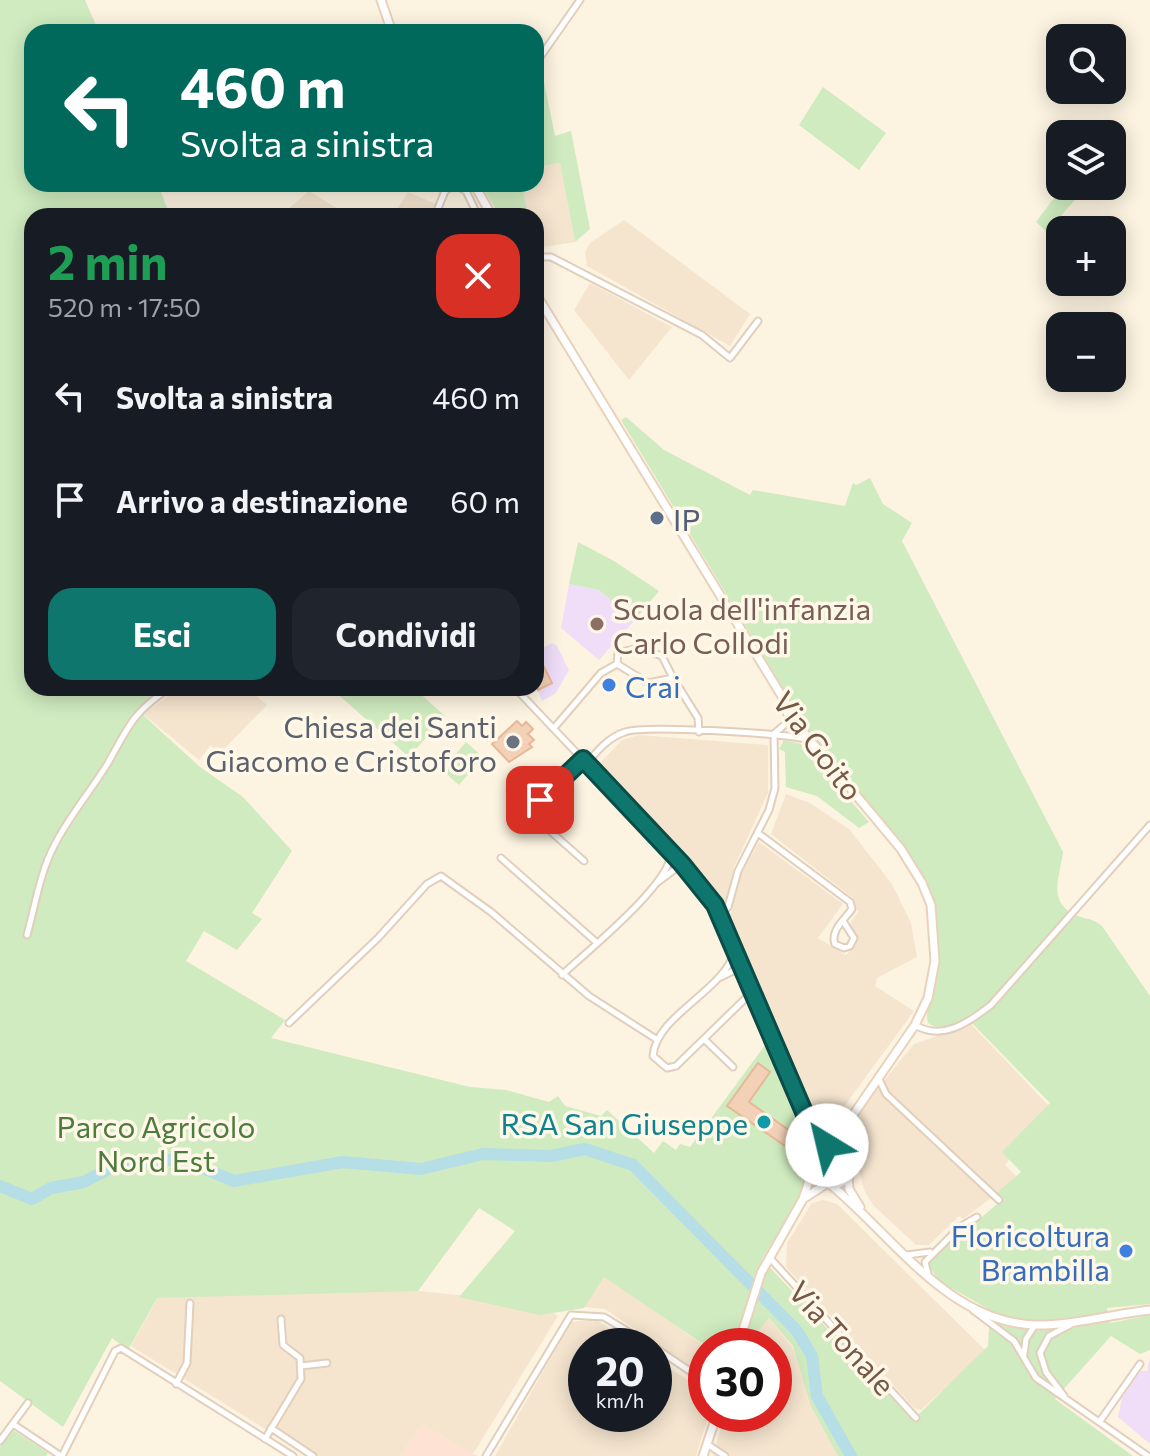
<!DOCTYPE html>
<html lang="it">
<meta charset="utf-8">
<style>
body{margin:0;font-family:Commissioner,sans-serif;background:#20242c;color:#f1f3f6;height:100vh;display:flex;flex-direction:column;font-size:30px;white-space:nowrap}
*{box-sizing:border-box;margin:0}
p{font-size:26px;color:#9ea1a6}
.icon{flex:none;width:44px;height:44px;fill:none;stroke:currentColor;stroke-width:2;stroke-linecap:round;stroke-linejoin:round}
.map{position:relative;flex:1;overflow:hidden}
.sheet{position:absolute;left:24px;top:208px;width:520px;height:488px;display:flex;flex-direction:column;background:#171b24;border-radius:24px;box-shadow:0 4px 20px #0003}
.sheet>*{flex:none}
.guide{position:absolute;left:24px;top:24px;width:520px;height:168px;border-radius:24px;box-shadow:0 4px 20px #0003;background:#00695c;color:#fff;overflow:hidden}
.controls{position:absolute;left:1046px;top:24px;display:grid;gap:16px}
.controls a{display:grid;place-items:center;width:80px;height:80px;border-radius:16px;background:#171b24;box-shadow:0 4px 20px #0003;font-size:40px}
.speed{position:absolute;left:568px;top:1328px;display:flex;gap:16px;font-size:40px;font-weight:700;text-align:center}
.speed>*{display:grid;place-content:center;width:104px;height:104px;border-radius:50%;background:#171b24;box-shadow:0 4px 20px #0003;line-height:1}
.speed small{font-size:20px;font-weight:400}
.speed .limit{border:12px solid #d22;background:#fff;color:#111}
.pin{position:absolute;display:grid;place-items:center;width:68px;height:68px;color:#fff;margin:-34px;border-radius:16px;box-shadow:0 4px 12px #0006}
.me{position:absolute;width:88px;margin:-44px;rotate:324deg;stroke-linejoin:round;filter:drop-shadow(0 0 6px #0008)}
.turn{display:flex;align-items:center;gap:28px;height:168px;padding:0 24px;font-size:36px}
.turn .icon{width:104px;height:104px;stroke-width:2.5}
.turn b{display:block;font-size:56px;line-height:68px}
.round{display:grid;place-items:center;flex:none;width:84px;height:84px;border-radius:24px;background:#20242c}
.headline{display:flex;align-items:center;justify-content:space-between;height:136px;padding:0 24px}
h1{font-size:48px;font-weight:700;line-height:60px;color:#1e9e55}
.cta{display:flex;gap:16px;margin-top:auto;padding:16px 24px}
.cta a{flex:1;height:92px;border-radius:24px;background:#0f766e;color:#fff;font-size:32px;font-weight:700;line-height:92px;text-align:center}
.cta a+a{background:#20242c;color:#f1f3f6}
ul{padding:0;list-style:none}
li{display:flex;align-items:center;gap:24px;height:104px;padding:0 24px}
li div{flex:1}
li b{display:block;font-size:30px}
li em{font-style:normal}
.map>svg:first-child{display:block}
.residential{fill:#f5e5cf}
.commercial{fill:#fee2d4}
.education{fill:#f0def9}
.green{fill:#cfebbf}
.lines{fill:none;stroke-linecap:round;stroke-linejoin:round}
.river{stroke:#b5dee7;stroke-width:12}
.building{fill:#f3d1b7;stroke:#e7b897;stroke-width:2}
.street-casing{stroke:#e1cfbc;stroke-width:9}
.secondary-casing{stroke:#e9d2bc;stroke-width:11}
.street{stroke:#fff;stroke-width:5}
.secondary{stroke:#fff;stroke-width:7}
.route-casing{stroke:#0a4d48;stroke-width:20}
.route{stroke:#0f766e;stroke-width:14}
.service-dot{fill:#5c6f8a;stroke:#fff7e8;stroke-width:3}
.education-dot{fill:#8d6e63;stroke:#fff7e8;stroke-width:3}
.shop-dot{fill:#3f7fe0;stroke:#fff7e8;stroke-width:3}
.worship-dot{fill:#6b7280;stroke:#fff7e8;stroke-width:3}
.culture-dot{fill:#0f9aa8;stroke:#fff7e8;stroke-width:3}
.labels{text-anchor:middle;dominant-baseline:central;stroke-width:7;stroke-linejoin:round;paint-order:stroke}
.service-label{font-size:30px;fill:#4e5e75;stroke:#fff7e8;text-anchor:start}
.education-label{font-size:30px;fill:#785e54;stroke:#fff7e8;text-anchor:start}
.shop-label{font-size:30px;fill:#366cbe;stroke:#fff7e8;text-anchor:start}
.worship-label{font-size:30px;fill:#5b616d;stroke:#fff7e8;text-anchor:end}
.street-label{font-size:30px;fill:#755947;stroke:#fff7e8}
.culture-label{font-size:30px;fill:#0d838f;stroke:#fff7e8;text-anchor:end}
.park-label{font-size:30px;fill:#4e7b3e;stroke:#fff7e8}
</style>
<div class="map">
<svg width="1150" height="1456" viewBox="0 0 1150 1456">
<rect width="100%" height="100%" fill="#fdf3e1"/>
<path class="residential" d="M560,163L575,242L536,248V216H528L522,184H536V167Z
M309,191L350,216H280Z
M408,192L436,204L431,216H393Z
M624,220L750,314L730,346L587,266L585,252L590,243Z
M590,283L672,327L629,380L574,310Z
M179,688H247L267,705L219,754L211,745L199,760L143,714Z
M639,735L768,745V793L734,867L726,901H718L703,875L597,766L622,740Z
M786,794L810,803L849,829L892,884L911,923L917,957L877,978L875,986L914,1011L829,1127H820L726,918L731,913L742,872L759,842L843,904L818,938L846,955L856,945L851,922L858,912L853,898L771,834Z
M971,1024L1049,1106L1005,1165L1018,1178L963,1219L959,1216L929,1245H916L873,1205L864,1190L858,1166L859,1119L862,1107L914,1044Z
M823,1200L837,1204L986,1351L921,1410L914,1408L786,1267L787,1243L812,1203Z
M495,1275L558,1316L473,1454L422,1424L400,1456H309L131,1346L159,1295L388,1288L478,1297Z
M605,1276L706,1347V1377L605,1309L583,1307Z
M758,1305L792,1346L838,1456H713L725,1414H774V1346H746Z
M595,1319L635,1346H586V1414H654V1358L706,1392L709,1414L696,1456H495L571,1322Z"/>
<path class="commercial" d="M422,1424L473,1454L478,1456H400Z"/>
<path class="education" d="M569,584L599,590L635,620L599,660L561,628Z
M552,643L557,646L569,670L556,693L542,701L536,685V670L543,666L540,659L536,661V651Z
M1150,1357V1444L1118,1417L1122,1398L1140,1371H1147Z"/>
<path class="green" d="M0,0H85L99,32H32V184H158L170,216H32V688H166L141,706L142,714L200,767L243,797L292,851L252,913L262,919L237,950L204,931L186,961L285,1020L271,1038L470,1087L506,1090L549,1102L558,1096L565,1106L601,1116L607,1110L654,1153L663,1141L676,1150L680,1144L690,1147L768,1041C786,1083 819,1136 805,1183C797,1209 776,1236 762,1259L913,1420L988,1346L990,1310L939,1281L927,1263L959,1230L976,1222L997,1204L991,1198L1021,1172L1002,1152L1050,1103L967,1018C954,1023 940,1032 928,1023C924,1010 934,994 937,980C943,942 937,904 920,870L811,734L621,420L626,417L664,450L750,495L753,490L845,506L853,483L856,485L870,478L883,504L912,523L902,541L1063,852C1060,877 1046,903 1078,916C1088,920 1093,918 1102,926L1150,996V1304L1107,1308L1110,1323L1150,1315V1350L1140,1354L1111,1336L1055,1399L1133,1456H838L811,1406L793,1346L769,1318L746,1344L735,1334L731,1346H706L604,1277L584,1308L540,1315L459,1297L515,1231L479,1208L418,1291L157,1298L128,1350L112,1338L63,1427L0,1381Z
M536,77L544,82L555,136L571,131L590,229L575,242L560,163L536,167Z
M823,87L886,133L859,170L799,125Z
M480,184H522L528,216H500Z
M1063,186H1087L1047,232L1036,222Z
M578,542L614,561L659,591L635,620L599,590L569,584Z
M335,688H414L445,716L409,757L333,690Z
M784,740L801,744L869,822L859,828L817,796L786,787L785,752L779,749Z
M466,742L483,757L459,785L442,770Z
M816 1167a15 15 0 1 1 30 0a15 15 0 1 1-30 0Z
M13,1430L48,1453L46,1456H0V1447Z"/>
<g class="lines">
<path class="river" d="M0,1186L32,1199L51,1188L84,1182L116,1165L162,1160H183L234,1181L343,1162L421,1169L483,1154L551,1156L585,1149L633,1165L797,1331L812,1356L817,1396L851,1456"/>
</g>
<path class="building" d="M540,659L552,683L538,690L536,661Z
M517,721L522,726L526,722L533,729L528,734L534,740L529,744L532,747L509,762L492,744Z
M758,1063L770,1072L749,1102L800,1138L791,1150L727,1106Z"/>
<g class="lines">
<defs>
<path id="street" d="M536,63L580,0
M435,216L445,191L455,185L466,191L478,216
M536,257H551L702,335L730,358L758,321
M639,648L662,656L673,678L648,683L617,664L618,653Z
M673,678L698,718L699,732
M515,688L682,864L715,905L807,1119L814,1159
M554,728L601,673L617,664
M775,733L789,721L782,699
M583,759L540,800L531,814L584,861
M587,763C598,750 609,737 625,732C644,725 788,733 809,740
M759,834L850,902L852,909C844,920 830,931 835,944L844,948L850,946L854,938L843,921
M501,858L596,942
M658,882L682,864
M720,916L728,907L738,871L769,810L775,788L774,734
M27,935C35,906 40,873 54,846C69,816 91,791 108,763C130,724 132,714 169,688
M735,951C723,992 656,1015 653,1056L667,1068L676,1066L753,991
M562,975C586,952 671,884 671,853
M721,977L733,971L745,973
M289,1023L378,938L427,884L441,876L491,912L589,996L656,1039
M915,1025C942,1041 968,1023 991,1005L1150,825
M704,1039L733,1067
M878,1077L886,1094L999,1200
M810,1124L830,1147
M907,1255L930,1252
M769,1257L916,1418
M928,1274L925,1262L960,1227L977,1217
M973,1310L1014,1341L1036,1378L1148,1456
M654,1347L706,1382
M1024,1354L1026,1339L1035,1325
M301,1366L327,1363
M176,1384L187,1363L190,1303
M1064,1396L1046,1372L1040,1353L1049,1336L1070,1325
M1100,1421L1140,1364
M13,1424L61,1456
M271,1428L313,1456
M265,1439L301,1379L300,1358L283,1345L281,1319
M0,1441L28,1403
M707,1444L725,1456
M62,1456L115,1351L121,1348L293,1456
M486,1456L571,1315L604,1317L652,1346"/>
<path id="secondary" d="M381,0L392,32
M474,184L492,216
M536,294L805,734L901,849L922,883L931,905L935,961L928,998L915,1025L831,1147
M813 1166a19 19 0 1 1 38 0a19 19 0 1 1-38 0Z
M847,1155L848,1125
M848,1177L849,1189L860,1207
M831,1185C893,1236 947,1321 1034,1325C1071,1326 1113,1314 1150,1310
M803,1199L826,1184
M738,1346L761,1273L803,1199L813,1168
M703,1456L717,1414"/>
</defs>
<use href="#street" class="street-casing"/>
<use href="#secondary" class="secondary-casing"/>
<use href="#street" class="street"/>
<use href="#secondary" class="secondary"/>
</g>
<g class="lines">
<defs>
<path id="route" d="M540,800L583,759L682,864L715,905L807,1119L827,1145"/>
</defs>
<use href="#route" class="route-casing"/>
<use href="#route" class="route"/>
</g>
<circle class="service-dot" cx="657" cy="518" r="8"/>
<circle class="education-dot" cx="597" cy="624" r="8"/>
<g class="shop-dot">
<circle cx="609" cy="685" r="8"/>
<circle cx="1126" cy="1251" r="8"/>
</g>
<circle class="worship-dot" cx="513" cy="742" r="8"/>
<circle class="culture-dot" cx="764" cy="1122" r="8"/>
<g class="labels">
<g class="service-label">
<text x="673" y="518">IP</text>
</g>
<g class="education-label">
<text x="613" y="607">Scuola dell'infanzia<tspan x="613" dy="34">Carlo Collodi</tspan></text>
</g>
<g class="shop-label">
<text x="625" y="685">Crai</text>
<text x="1110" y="1234" text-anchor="end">Floricoltura<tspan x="1110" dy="34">Brambilla</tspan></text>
</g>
<g class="worship-label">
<text x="497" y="725">Chiesa dei Santi<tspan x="497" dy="34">Giacomo e Cristoforo</tspan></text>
</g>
<g class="street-label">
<text transform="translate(819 745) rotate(53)">Via Goito</text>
<text transform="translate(843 1337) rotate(48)">Via Tonale</text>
</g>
<g class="culture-label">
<text x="748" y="1122">RSA San Giuseppe</text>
</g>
<g class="park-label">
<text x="156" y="1125">Parco Agricolo<tspan x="156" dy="34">Nord Est</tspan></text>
</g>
</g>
</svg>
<div class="controls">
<a><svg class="icon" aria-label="search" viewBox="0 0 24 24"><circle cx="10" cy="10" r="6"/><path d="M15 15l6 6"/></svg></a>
<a><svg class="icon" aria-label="layers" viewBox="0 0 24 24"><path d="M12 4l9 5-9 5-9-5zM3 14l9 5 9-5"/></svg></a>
<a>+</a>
<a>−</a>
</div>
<div class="speed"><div>20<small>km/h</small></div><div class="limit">30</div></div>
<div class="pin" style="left:540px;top:800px;background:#d93025"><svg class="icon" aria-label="arrive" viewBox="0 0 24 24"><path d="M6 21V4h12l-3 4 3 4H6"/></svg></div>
<svg class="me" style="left:827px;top:1145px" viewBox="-20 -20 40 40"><circle r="19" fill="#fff"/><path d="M0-13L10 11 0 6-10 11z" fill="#0f766e"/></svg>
<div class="guide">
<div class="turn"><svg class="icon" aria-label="left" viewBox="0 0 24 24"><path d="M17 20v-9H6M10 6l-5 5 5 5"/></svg><div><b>460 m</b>Svolta a sinistra</div></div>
</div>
<section class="sheet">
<div class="headline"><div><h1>2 min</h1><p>520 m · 17:50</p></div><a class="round" style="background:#d93025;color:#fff"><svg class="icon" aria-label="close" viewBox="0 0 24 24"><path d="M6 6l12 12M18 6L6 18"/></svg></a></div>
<ul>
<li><svg class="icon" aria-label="left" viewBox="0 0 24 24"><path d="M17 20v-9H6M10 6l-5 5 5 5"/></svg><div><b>Svolta a sinistra</b></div><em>460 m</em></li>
<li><svg class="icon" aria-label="arrive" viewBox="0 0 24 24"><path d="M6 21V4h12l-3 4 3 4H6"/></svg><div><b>Arrivo a destinazione</b></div><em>60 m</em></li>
</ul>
<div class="cta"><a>Esci</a><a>Condividi</a></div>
</section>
</div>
